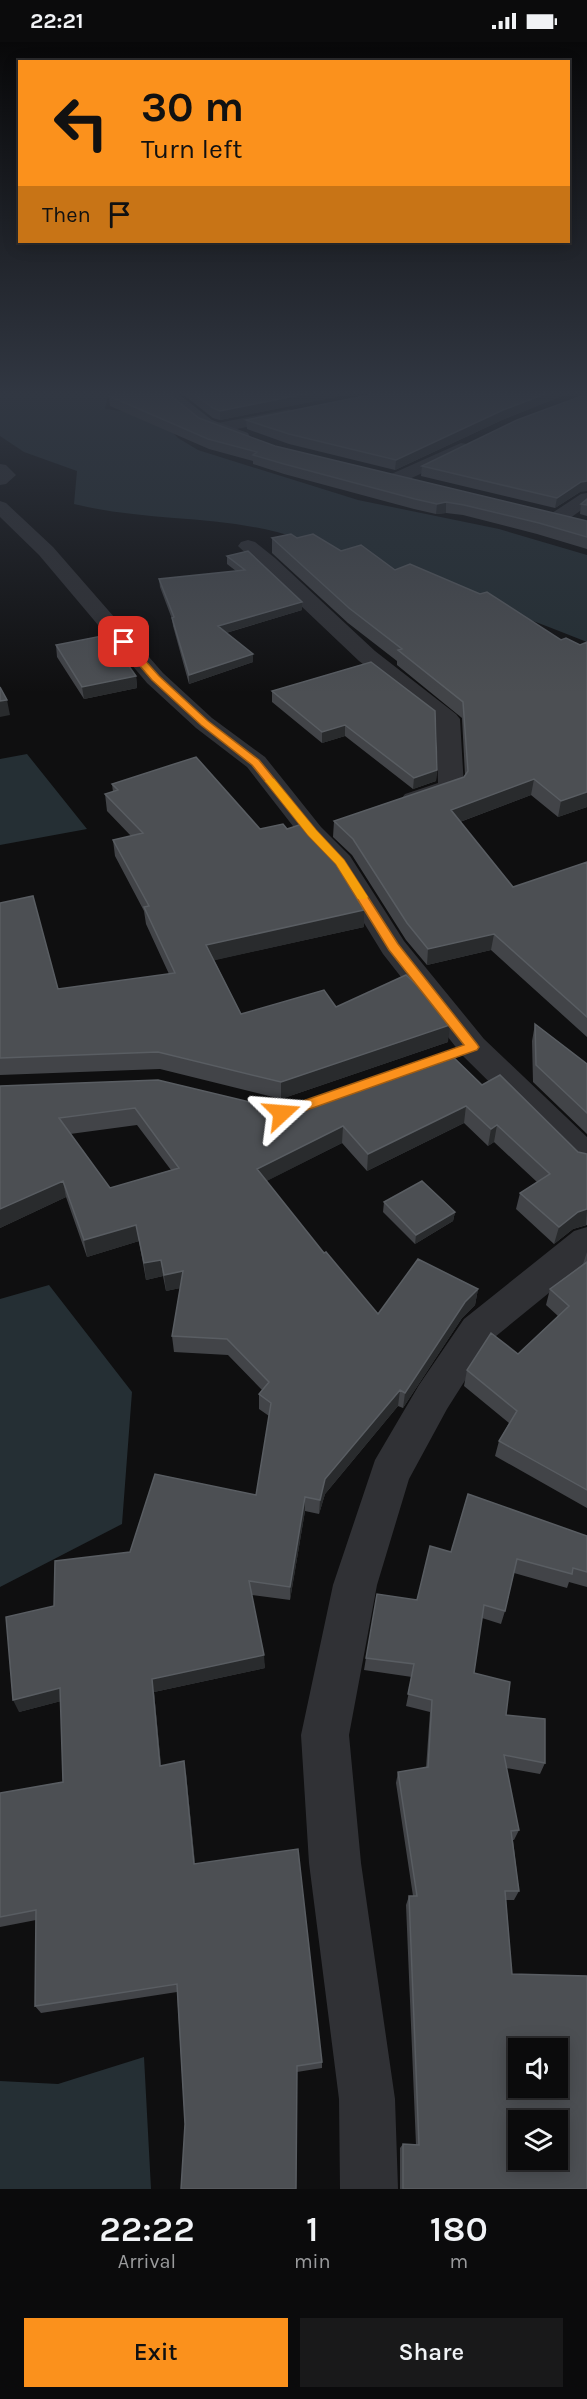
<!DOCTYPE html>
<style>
body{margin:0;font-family:Karla,sans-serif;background:#19191a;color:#f1f3f6;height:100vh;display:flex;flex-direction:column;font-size:22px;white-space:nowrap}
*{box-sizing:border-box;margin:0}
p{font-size:20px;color:#9a9b9d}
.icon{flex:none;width:33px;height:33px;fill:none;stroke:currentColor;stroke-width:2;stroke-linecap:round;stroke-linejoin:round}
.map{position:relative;height:2147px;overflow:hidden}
.side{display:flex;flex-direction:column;background:#0b0b0c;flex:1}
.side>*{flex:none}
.top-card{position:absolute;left:18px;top:18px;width:552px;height:183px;border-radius:0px;box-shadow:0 3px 15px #0003,0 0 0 2px #2b2b2d;background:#fb911c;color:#111;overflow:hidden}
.fabs{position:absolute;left:508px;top:1996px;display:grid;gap:12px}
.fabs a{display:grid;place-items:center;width:60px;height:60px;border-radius:0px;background:#0b0b0c;box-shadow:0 3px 15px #0003,0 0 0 2px #2b2b2d;font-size:30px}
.pin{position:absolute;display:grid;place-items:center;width:51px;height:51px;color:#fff;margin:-26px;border-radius:12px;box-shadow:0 3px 9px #0006}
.me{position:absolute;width:66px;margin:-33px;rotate:71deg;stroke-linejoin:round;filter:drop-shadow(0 0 4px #0008)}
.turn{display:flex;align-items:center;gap:21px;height:126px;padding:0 24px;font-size:27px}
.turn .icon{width:78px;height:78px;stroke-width:2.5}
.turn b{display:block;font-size:42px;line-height:51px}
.then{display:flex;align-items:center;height:57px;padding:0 24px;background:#0003;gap:12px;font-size:22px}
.eta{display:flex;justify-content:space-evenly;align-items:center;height:102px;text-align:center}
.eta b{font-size:36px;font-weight:600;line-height:42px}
.primary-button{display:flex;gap:12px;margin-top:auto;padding:12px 24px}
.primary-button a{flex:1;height:69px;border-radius:0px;background:#fb911c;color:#111;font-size:24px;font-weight:600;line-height:69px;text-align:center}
.primary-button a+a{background:#19191a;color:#f1f3f6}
.status{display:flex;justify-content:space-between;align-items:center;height:42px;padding:0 30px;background:#0b0b0c;direction:ltr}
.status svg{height:16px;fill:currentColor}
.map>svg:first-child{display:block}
.water{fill:#252f34}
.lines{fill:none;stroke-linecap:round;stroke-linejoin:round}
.minor{fill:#303135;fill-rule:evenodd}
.tertiary{fill:#303135;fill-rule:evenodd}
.secondary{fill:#3d4045;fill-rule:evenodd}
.wall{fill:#424448;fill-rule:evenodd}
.shaded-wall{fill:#292b2d}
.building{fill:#4c4f53;stroke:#595d62;stroke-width:1.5;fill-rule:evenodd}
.route{fill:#fb911c;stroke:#a35e12;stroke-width:1.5}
.slow{fill:#f59e0b}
</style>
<div class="status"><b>22:21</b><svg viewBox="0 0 49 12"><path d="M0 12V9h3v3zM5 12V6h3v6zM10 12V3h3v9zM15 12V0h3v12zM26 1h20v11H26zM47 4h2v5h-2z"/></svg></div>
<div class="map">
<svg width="587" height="2147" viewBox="0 0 587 2147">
<rect width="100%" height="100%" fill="#0f0f10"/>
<path class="water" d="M0,350H101L108,354L105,367L130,370L162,379L178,396L198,408L358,458L499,487L587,513V600C520,573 453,549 385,526C350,514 313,500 277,490C209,473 142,479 74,462L77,429L24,410L0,394Z
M27,712L87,787L0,803V717Z
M49,1243L132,1350L122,1482L0,1545V1257Z
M144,2015L151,2147H0V2039L58,2042Z"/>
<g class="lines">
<path class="minor" d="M289,367L295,369L297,372L295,375L218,391L210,386L218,381Z
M461,401L467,402L469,406L467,410L401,441H389L386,437L389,433Z
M0,422L6,423L16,433L6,442L0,443Z
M587,451V464L566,479H552L550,475L552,471L581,452Z
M0,459L6,461L53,505L163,631L212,676L265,715L321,785L350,814L404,899L484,997L587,1095V1129L575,1125L462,1013L383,912L329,824L303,797L247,725L196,686L147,641L39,513L0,475Z
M248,498L255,500L275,516L375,609L456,672L460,677L464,745L460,750L414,765L405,762L401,757L405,752L438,741L436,679L359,619L238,504L241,500Z"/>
<path class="tertiary" d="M587,1185V1220L490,1299L447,1367L409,1437L377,1543L349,1693L361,1821L395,2057L398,2147H340L339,2057L309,1821L301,1693L333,1543L375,1418L419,1343L464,1277L574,1189Z"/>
<path class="secondary" d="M158,350H176L212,378L248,391L250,395L242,400L200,384Z"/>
</g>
<path class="wall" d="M108,350H166L199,376L275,404L587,479V507L537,492L463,473L446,471L436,472L414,467L284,432L253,422V419L209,407L110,364L109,354L114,353Z
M180,350H360L220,378L213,376Z
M384,350H572L502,378L395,428L289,402L247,387L246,378Z
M422,424L580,450L555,466L421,434Z
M587,457V474L580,472L581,462Z
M272,496L587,765L558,775L531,753L460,780L513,845L587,820V995L491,908L427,923L406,898L352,813L333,795L334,779L464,735L465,733L462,676L397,623V619L348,581L272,511Z
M227,514L302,560V568L226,591L253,620L189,642L173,584L172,577L160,545L159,537L236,529L227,522Z
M56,603L136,634L137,646L84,657L57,615Z
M371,620L437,728L436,739L413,747L345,694L322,701L272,660V649Z
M112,742L260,787H287L364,868V885L214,918L241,972L336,965L448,1000L281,1057L160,1027L0,1033V861L58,947L169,932L146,882L144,869L115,814L113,798L131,794L107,769L105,752L113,750Z
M535,982L587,1022V1092L533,1040L532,999Z
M482,1043L578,1110L587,1112V1183L573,1187L554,1202L516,1167L520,1151L537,1140L494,1100L488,1104L464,1081L367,1129L342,1101L266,1139L324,1211L378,1272L478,1247L475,1263L462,1276L403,1366L398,1364L325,1452L319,1472L305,1469L290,1558L252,1553L265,1626L154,1650L161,1723L186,1731L195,1822L322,2020V2026L297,2030L185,2082L177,1950L41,1971L35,1964L36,1878L0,1885V1751L63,1740L61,1659L19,1670L54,1564L130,1510L256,1453L269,1374L259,1367V1352L262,1348L228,1313L174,1310L172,1294L180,1246L166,1249L163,1234L146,1238L139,1199L87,1215L66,1155L0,1186V1044L283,1068ZM137,1083L171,1128L110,1146L70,1092Z
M384,1160L455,1170L453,1179L415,1202L383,1170Z
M587,1210V1466L495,1414L499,1399L509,1381L464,1344L467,1328L518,1312L558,1274L546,1263L550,1247L583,1222Z
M587,1494V1545L569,1540L567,1546L514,1531L505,1569L501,1582L482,1576L474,1631L545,1721L540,1732L506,1726L519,1788L514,1798H513L519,1849L514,1858H506L512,1932L587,2147H400V2106L403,2102L416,2103L406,1863L409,1854H413L396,1741L398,1730L426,1726L430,1670L406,1664L412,1635L364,1628L366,1616L417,1558L451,1510Z"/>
<path class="shaded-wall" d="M314,350H360L220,378V369Z
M550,350H572L502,378L395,428L396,418L503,368Z
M587,439V449L580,450L555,466L557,456L581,440Z
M446,460V471L436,472L437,462Z
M302,560V568L219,593L218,584Z
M253,612V620L189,642V633Z
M136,634L137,646L84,657L82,645Z
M7,658L10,673L0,675V659Z
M345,683V694L322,701V690Z
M437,728L436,739L413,747L414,736Z
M534,737L531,753L449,784L451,768Z
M587,750V765L558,775L561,759Z
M364,868V885L207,920L206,903Z
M494,892L491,908L427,923L428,907Z
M450,983L448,1000L281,1057V1040Z
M466,1064L464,1081L367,1129L368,1112Z
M497,1083L494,1100L488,1104L491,1087Z
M343,1084L342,1101L257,1144V1127Z
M63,1139L66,1155L0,1186V1167Z
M587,1167L586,1183L573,1187L554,1202L559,1185L578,1170Z
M455,1170L453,1179L415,1202L416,1193Z
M136,1183L139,1199L87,1215L84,1198Z
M161,1218L163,1234L146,1238L144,1221Z
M183,1229L185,1245L166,1249L164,1233Z
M478,1247L475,1263L462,1276L403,1366L405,1351L465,1260Z
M400,1348L398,1364L325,1452L319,1472L320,1458L325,1437Z
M305,1455V1469L290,1558V1545Z
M264,1613L265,1626L154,1650L162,1735L160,1724L152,1637Z
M60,1646L65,1658L19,1670L13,1658Z
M184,1719L186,1731L196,1831L194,1822Z"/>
<path class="building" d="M122,350H166L199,376L275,404L587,479V495L539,481L464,463L446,460L437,462L415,457L284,422L253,413L257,410L208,397L109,354L124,351Z
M191,350H314L220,369L213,366Z
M384,350H550L503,368L396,418L289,392L246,378Z
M587,352V439L581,440L557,456L422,424L517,378Z
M587,457V463L581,462Z
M291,492L297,496L313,492L341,509L361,503L395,528L410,522L480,552L487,550L561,598L566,596L580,603L587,600V750L561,759L534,737L451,768L513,845L587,820V975L494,892L428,907L407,881L353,797L334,779L464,735L468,729L463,660L398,608L402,607L349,566L272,496Z
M248,509L302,560L218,584L253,612L189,633L172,576L174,575L159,537L245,528L227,514Z
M107,593L136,634L82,645L56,603Z
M371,620L435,669L437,728L414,736L345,683L322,690L272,649Z
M0,645L7,658L0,659Z
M196,715L260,787L283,782L287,787L302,782L328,809L364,868L206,903L241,972L324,948L336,965L406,933L424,950L450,983L281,1040L158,1010L0,1016V861L33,854L58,947L175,931L144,865L149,864L113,798L143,791L105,752L118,748L112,742Z
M535,982L587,1022V1071L536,1023Z
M449,1011L482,1043L500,1033L578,1110L587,1112V1167L578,1170L559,1185L520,1151L550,1132L497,1083L491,1087L466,1064L368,1112L343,1084L257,1127L324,1211L326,1210L378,1272L418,1217L478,1247L465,1260L405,1351L400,1348L325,1437L320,1458L305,1455L290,1545L249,1539L264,1613L152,1637L160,1724L184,1719L194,1822L298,1807L322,2020L297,2024L296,2147H181L185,2082L177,1942L35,1964L36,1868L0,1875V1751L63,1740L60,1646L13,1658L6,1575L54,1564L55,1519L130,1510L155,1432L256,1453L271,1361L259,1352L269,1340L227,1297L172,1294L183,1229L164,1233L161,1218L144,1221L136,1183L84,1198L63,1139L0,1167V1044L158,1038L283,1068ZM135,1066L179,1126L110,1146L59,1076Z
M422,1139L455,1170L416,1193L384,1160Z
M587,1220V1448L499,1399L517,1369L467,1328L491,1291L518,1312L569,1264L550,1247Z
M468,1452L587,1494V1530L573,1526L572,1532L517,1517L505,1569L484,1563L474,1631L510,1640L506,1673L545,1677V1721L504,1713L519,1788L511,1789L519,1849H505L512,1932L587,1934V2147H403V2102L419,2103L409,1854H417L398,1730L428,1725L432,1658L408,1652L414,1622L366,1616L377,1552L417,1558L430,1504L451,1510ZM519,2007H558V2046H519ZM519,2079H558V2118H519Z"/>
<linearGradient id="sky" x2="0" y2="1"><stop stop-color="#080809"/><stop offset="0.54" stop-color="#313742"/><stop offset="1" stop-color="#313742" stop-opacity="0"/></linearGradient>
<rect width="587" height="651" fill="url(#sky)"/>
<path class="route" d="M121,598H127L159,634L208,679L259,718L316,788L344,818L398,902L477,1002L479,1005L477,1008L287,1075H277L275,1071L277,1068L464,1003L389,908L336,822L308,793L252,723L201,683L152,638L121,602Z"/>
<path class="slow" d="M271,736L274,737L316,788L344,818L368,855L366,857H358L336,822L308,793L267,741L265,739Z"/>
</svg>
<div class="fabs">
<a><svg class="icon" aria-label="sound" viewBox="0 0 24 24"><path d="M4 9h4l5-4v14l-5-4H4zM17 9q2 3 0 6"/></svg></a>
<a><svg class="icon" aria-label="layers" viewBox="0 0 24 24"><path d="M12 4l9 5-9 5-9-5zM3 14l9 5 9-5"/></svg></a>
</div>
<div class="pin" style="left:124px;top:600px;background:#d93025"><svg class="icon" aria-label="arrive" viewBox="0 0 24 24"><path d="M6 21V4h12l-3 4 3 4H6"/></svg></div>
<svg class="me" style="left:282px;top:1071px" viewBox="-20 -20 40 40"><path d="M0-17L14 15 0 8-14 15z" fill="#fb911c" stroke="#fff" stroke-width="4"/></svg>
<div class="top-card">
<div class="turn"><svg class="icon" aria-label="left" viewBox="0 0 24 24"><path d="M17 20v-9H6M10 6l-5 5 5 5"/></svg><div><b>30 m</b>Turn left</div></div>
<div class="then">Then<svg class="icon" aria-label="arrive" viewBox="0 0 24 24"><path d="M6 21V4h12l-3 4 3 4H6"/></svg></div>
</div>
</div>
<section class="side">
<div class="eta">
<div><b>22:22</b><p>Arrival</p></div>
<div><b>1</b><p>min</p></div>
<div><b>180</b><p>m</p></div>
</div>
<div class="primary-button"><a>Exit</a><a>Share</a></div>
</section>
